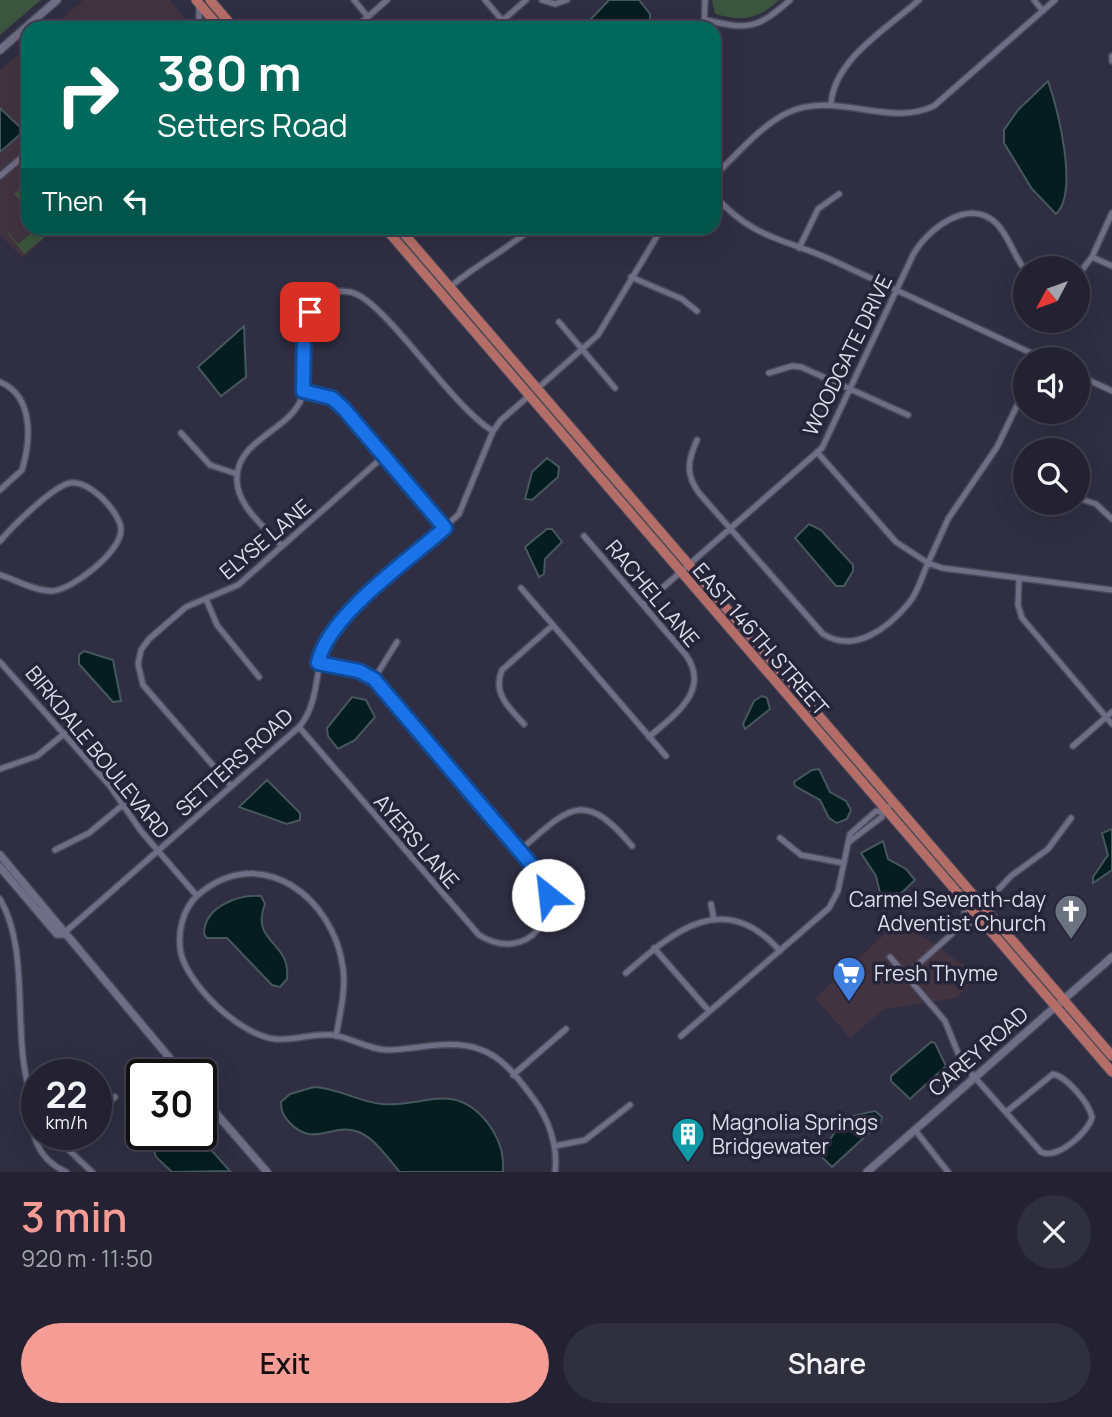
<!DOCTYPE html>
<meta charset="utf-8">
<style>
body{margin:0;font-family:Manrope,sans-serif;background:#302f3e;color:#f1f3f6;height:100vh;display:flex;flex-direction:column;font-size:26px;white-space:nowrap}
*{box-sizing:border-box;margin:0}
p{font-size:23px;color:#a3a4ac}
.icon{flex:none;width:38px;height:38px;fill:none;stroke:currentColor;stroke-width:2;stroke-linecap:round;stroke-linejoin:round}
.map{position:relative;height:1172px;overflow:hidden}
.sheet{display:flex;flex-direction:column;background:#242232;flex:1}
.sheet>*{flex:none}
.banner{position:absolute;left:21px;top:21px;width:700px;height:214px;border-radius:21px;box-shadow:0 7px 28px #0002,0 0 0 2px #413f4d;background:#00695c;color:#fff;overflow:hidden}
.needle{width:46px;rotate:229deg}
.controls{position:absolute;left:1013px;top:256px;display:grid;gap:14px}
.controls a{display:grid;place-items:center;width:77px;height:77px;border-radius:50%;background:#242232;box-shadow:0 7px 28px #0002,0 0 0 2px #413f4d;font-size:35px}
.speed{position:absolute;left:21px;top:1059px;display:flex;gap:14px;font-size:35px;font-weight:700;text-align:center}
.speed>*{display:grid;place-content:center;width:91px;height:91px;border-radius:50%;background:#242232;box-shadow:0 7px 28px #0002,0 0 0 2px #413f4d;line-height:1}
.speed small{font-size:18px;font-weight:400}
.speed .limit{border:4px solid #111;border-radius:10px;background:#fff;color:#111}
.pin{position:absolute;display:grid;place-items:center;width:60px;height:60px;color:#fff;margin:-30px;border-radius:14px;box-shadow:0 4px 10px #0006}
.me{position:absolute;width:77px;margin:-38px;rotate:331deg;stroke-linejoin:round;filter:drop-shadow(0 0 5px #0008)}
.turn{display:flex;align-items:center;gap:24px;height:147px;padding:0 21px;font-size:32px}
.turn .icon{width:91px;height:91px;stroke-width:2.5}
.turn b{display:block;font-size:49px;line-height:60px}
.then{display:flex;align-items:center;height:66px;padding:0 21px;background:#0003;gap:14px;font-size:26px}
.round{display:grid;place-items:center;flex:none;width:74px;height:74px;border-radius:37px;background:#302f3e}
.head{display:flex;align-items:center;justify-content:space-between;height:119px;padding:0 21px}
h1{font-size:42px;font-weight:600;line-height:52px;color:#f59c94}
.action{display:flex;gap:14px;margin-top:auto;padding:14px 21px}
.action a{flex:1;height:80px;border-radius:42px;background:#f59c94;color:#111;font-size:28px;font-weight:600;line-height:80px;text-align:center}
.action a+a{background:#302f3e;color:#f1f3f6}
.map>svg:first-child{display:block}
.commercial{fill:#423340}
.green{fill:#3c553e}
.water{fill:#051d20;stroke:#46575d;stroke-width:2}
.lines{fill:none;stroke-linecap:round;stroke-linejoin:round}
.minor-casing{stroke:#4b4a5b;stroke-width:8}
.tertiary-casing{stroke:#4b4a5b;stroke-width:10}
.primary-casing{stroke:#4b4a5b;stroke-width:11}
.minor{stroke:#706e86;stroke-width:5}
.tertiary{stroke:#706e86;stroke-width:7}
.primary{stroke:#b56e67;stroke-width:9}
.route-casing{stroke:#114b97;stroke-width:18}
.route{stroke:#1a73e8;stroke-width:12}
.labels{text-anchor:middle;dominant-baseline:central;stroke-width:7;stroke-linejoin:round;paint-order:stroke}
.street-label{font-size:21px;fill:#ddddea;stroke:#262439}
.poi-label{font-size:21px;fill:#ddddea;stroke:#262439;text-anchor:start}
</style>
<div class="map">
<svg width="1112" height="1172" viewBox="0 0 1112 1172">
<rect width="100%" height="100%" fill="#302e43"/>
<path class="commercial" d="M84,0H170L192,28H50Z
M28,47V228H56L23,258L0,235V70Z
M900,920L979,976L956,998L884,1009L850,1038L815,998Z"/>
<path class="green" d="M0,0H41L0,35Z
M712,0H779C757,20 743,21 715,14Z
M25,185L28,189V210L14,194Z
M0,223L18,244L37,228H56L24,254Z"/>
<path class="water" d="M609,0H639L650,14V28H594L591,19Z
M1048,81C1058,110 1079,192 1056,214L1032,189L1004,143V130L1018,110Z
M0,108L24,131L0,152Z
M244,326L246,377L221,396L198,367Z
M547,458L559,467L558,477L532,500L525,499L532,472Z
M809,524L821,530L853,565V571L844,586H836L795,538Z
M547,529H552L562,542L545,559L544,574L539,577L525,547Z
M84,651L113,660L121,701L113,702L79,664V655Z
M762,696L767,698L770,709L745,729L743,724L754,701Z
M352,697L366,700L375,717L355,740L338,749L328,736L327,728Z
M819,769L830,792L846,801L851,810L847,819L837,823L829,818L820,800L795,786L794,782L812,770Z
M267,780L300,813V820L287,824L239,807Z
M1112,829V870L1093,883V877L1108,855L1102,833Z
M883,841L888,859L906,869L915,880L884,910L876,876L861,853Z
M261,896L265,904C250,944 291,940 287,979L280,987L272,985L227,938H207L204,934C204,907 238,894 261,896Z
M931,1042L935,1043L946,1066L910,1099L891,1081V1076Z
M314,1087C339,1088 358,1102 382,1104C424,1108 453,1080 487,1122C499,1138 504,1152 503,1172H400C389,1160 376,1140 361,1133C333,1120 315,1150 289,1122C283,1115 281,1111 281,1102L290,1094Z
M875,1111L882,1117L881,1122L832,1167L820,1155L844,1118Z
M158,1134H197L230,1171L172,1172L156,1157L152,1143Z"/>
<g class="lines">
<defs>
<path id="minor" d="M354,0L368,17
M485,0L502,20
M542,0L555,4L567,0
M1034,0L1043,11
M199,6V28
M706,20C749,30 757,29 790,0
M355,28L387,0
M494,28L526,0
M704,28L705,0
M1112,56V61
M831,104C834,59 888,28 919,0
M0,176L28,152
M714,176C736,156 760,126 787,113C836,90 887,128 934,106L1055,0
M714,195C754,240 784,238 834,261C904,294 974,326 1044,359
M799,248L818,209L839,194
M1092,257L1112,266
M1078,275L1092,257L1112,213
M631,277L682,299L697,311
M450,287C476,265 506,250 532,228
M559,322L615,388
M769,373L792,366L801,367L908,415
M1078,375L1112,391
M0,382C34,396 31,440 22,470L0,490
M1026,387L997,447L948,519L928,563L942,568L1112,590
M537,389L598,335L662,228
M303,391L332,399L344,409L445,528
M181,433L210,465L237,474
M697,440C688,460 685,474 699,493L823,634C855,654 888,628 909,603C918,592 922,576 928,563L896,542L817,452
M1078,498L1096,504L1112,519
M584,536L686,655C711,691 674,715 649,737
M0,541C12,527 53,486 70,483C89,479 121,513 121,530C121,552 72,590 52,591C35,591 16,580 0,575
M282,546C265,527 235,505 237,477C238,439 291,430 302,397C311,367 287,283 350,292C383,297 451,407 493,431
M1019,579L1018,605L1022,618L1112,724
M521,588L666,756
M206,599L217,625L259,677
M643,605L822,448L913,255C927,229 970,196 997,224C1010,238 1014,257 1026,271
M0,662L110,786L141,831L197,896
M374,679L397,642
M524,724C509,708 492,693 502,670L553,625
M299,727L479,935C527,965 569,913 535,869L374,679L359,671L318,663
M1073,746L1112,712
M0,769L37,756L65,733
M231,786L143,685L138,664L141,650L149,639L186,607L238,585L384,456
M780,838L801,855L843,863
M850,841L882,817V812L893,803
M55,850L89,833L124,804
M519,851C568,809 583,787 632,846
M0,899C34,957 7,1050 37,1111
M711,904L714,920
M982,907L1011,876L1048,849L1071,818
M964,923L984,925
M63,934L299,727C322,700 313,663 330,633L459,514L493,431L501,420L530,395
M654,948L709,1011
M890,957L945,1021L962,1063L1041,1152C1057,1160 1089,1132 1092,1117C1089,1103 1067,1077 1053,1074L1006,1112
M626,973C674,931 724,888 780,951
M906,975L964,923L965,903
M336,1036C340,1013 346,990 343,968C334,898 261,841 198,895C182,909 177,934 181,954C190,987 240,1035 275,1039C294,1041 313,1033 333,1035C352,1038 369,1050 389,1050C418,1049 451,1039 479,1049C502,1056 519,1079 533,1098C549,1119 558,1146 555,1172
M681,1036L829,908L838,891L850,834L876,811L882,812
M513,1075L566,1029
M34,1107C29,1135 38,1159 66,1172
M96,1113L115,1097
M915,1130L948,1172
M52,1134L92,1172
M555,1146L585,1140L630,1105
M65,1147L77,1134"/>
<path id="tertiary" d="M0,50L57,0
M0,855L183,1074
M0,867L57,934H63
M201,1096L267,1172
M867,1172L1112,957"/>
<path id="primary" d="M196,0L220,28
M210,0L234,28
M385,228L1112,1072
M399,228L1112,1056"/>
</defs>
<use href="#minor" class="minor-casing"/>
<use href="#tertiary" class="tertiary-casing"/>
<use href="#primary" class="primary-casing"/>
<use href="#minor" class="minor"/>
<use href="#tertiary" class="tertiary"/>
<use href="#primary" class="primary"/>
</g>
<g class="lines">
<defs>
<path id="route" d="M310,312L304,335L303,391L332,398L344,409L445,528C409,560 327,616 318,663L359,671L374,679L535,869L548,895"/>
</defs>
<use href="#route" class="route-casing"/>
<use href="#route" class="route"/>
</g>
<defs>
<symbol id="church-pin" viewBox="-11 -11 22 30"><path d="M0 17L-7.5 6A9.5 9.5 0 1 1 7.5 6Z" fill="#6b7280" stroke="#262439"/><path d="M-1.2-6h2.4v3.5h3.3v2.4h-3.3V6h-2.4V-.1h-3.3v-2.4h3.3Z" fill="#fff"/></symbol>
<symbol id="supermarket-pin" viewBox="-11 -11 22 30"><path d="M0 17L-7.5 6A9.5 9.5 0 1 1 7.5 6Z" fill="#3f7fe0" stroke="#262439"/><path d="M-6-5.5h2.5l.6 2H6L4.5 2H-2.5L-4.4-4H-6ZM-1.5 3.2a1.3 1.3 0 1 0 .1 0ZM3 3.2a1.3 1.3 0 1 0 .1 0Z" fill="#fff"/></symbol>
<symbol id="building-pin" viewBox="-11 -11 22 30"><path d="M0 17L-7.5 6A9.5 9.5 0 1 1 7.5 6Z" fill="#0f9aa8" stroke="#262439"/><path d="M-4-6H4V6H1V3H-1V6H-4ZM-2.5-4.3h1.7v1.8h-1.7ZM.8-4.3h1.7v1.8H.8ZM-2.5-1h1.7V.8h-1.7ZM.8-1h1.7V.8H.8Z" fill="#fff"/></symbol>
</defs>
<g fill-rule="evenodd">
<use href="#church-pin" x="1052" y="892" width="38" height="52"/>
<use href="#supermarket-pin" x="830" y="954" width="38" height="52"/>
<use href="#building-pin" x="669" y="1115" width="38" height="52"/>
</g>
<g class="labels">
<g class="street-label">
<text transform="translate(847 355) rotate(-64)">WOODGATE DRIVE</text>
<text transform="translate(265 539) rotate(-40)">ELYSE LANE</text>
<text transform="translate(653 593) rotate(50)">RACHEL LANE</text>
<text transform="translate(761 639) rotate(49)">EAST 146TH STREET</text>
<text transform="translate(98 752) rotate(51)">BIRKDALE BOULEVARD</text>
<text transform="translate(234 762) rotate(-42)">SETTERS ROAD</text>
<text transform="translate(417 841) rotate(49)">AYERS LANE</text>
<text transform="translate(978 1051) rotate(-41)">CAREY ROAD</text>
</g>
<g class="poi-label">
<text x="1046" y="899" text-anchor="end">Carmel Seventh-day<tspan x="1046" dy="24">Adventist Church</tspan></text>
<text x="874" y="973">Fresh Thyme</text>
<text x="712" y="1122">Magnolia Springs<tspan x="712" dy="24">Bridgewater</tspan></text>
</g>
</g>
</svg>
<div class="controls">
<a><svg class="needle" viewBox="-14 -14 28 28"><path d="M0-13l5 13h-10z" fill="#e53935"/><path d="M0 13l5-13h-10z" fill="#a3a4ac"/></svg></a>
<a><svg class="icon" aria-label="sound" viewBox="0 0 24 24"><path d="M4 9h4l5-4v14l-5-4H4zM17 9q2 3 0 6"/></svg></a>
<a><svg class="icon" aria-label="search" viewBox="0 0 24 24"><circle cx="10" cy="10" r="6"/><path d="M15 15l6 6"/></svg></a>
</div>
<div class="speed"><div>22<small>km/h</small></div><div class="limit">30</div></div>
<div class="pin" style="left:310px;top:312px;background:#d93025"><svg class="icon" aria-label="arrive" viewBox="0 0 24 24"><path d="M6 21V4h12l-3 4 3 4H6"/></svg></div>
<svg class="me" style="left:548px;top:895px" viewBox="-20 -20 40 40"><circle r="19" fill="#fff"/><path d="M0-13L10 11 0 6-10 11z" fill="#1a73e8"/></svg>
<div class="banner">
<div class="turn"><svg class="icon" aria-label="right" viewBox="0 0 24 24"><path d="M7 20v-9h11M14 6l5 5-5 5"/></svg><div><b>380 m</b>Setters Road</div></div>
<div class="then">Then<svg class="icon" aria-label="left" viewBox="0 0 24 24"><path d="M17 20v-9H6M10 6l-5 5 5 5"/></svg></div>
</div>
</div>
<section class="sheet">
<div class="head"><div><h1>3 min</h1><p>920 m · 11:50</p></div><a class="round"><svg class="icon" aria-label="close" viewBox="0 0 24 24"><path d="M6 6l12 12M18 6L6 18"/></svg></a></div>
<div class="action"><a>Exit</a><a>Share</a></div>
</section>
